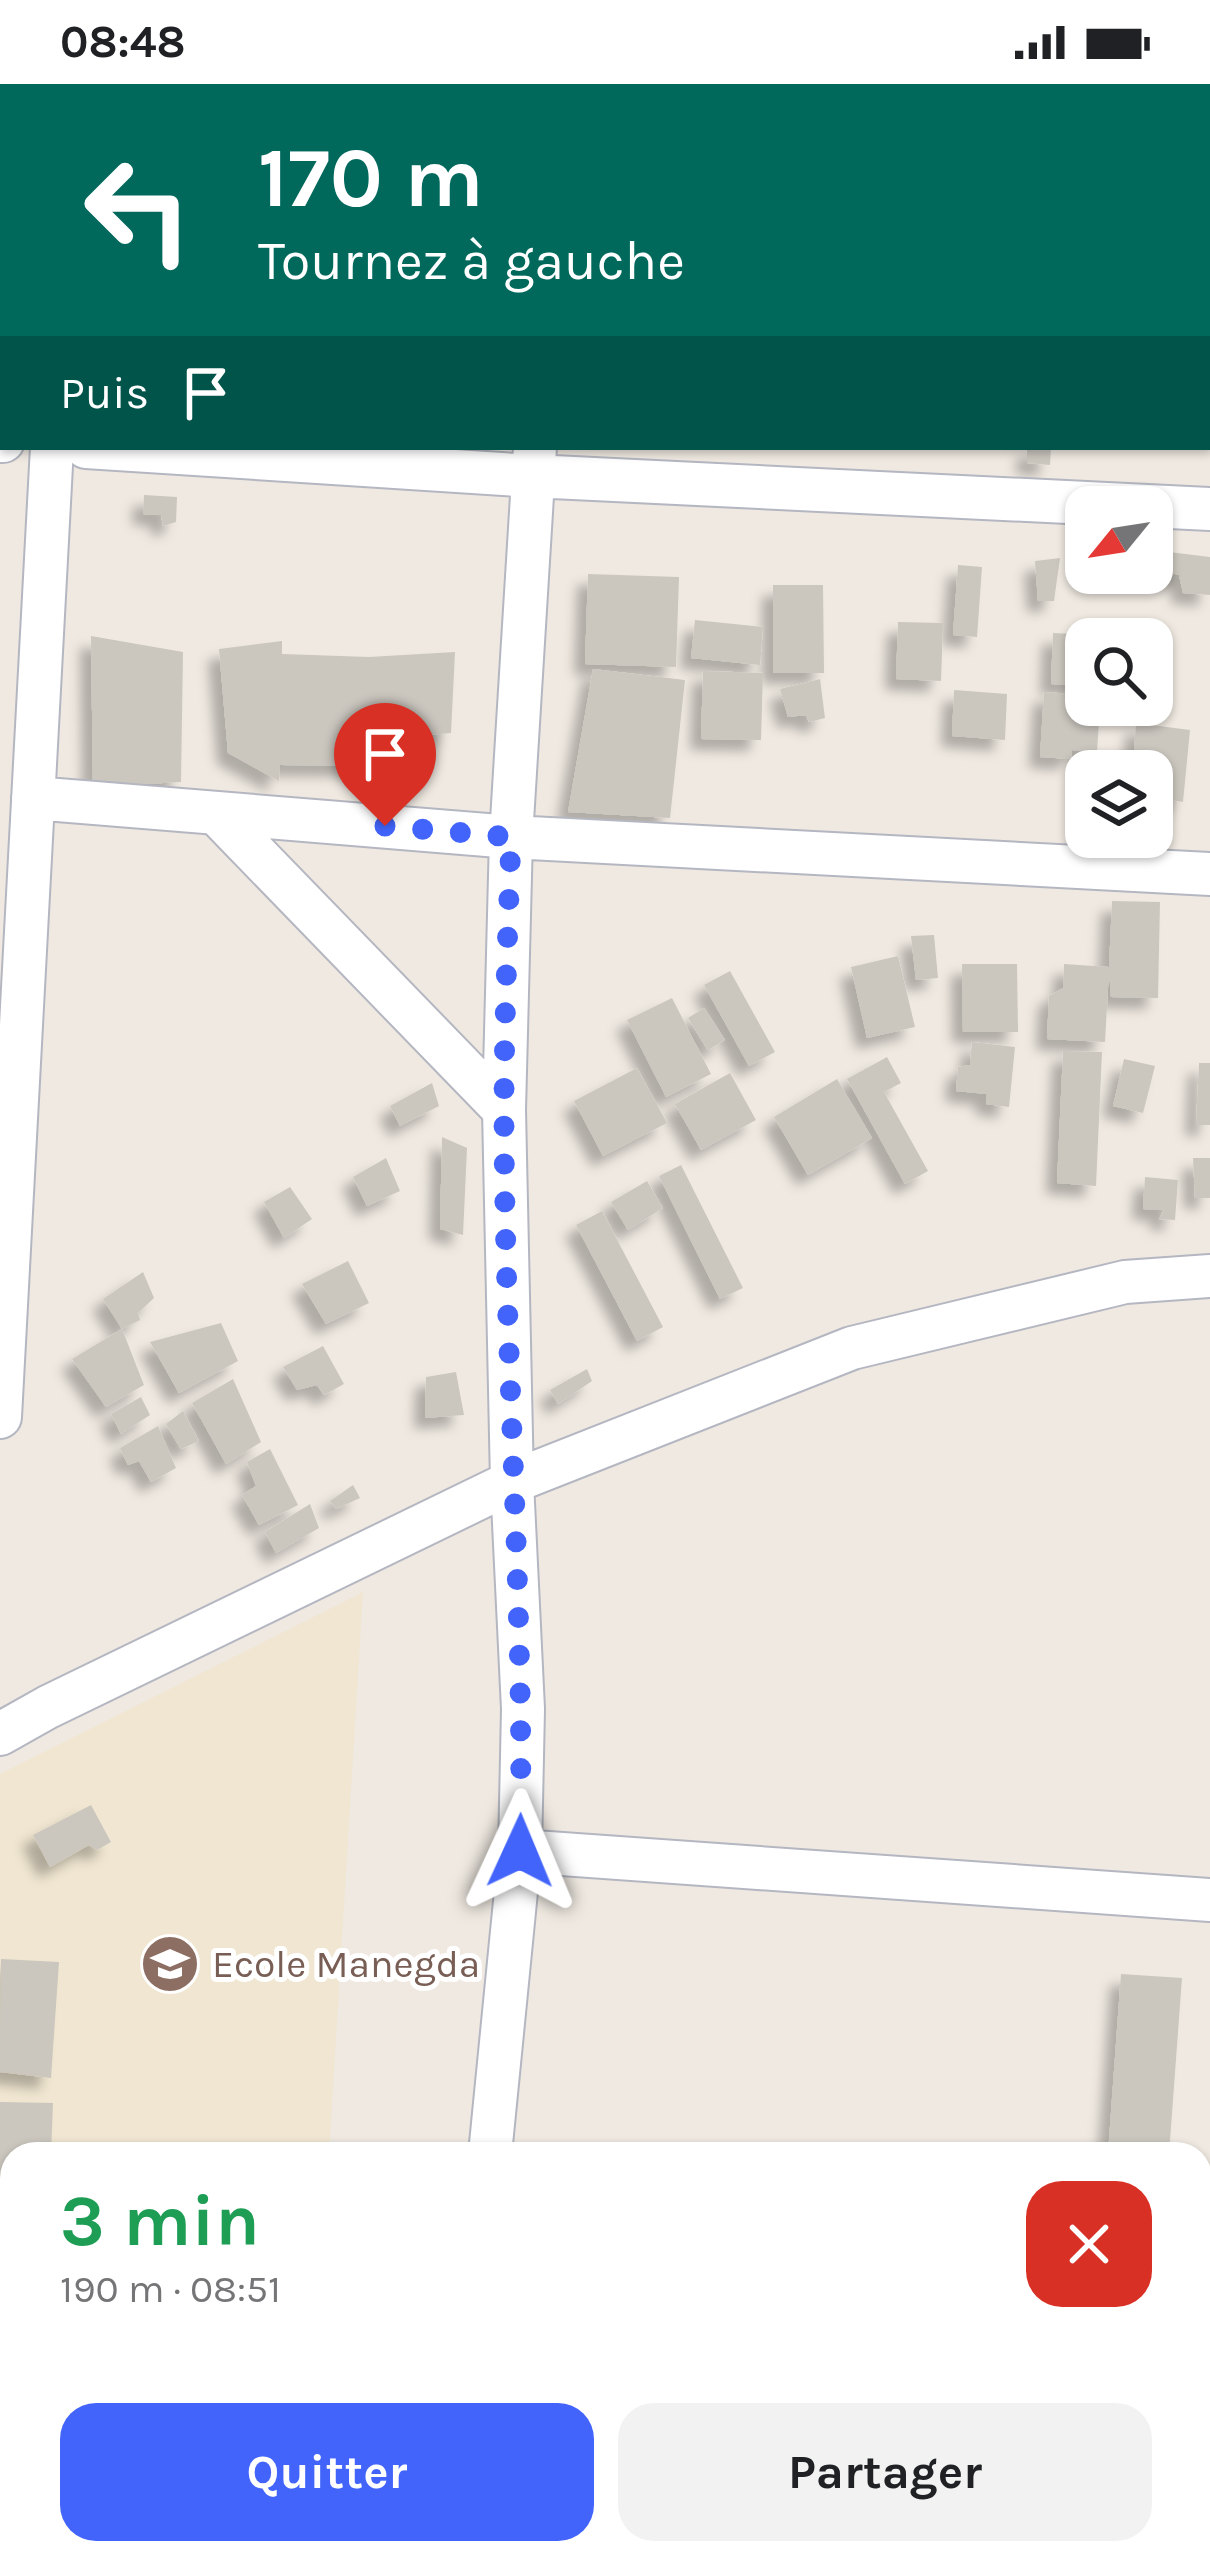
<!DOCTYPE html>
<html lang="fr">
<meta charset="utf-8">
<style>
body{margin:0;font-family:Karla,sans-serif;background:#f2f2f2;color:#202124;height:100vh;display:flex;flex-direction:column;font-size:45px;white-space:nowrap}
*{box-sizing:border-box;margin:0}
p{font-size:39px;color:#757577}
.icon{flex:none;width:66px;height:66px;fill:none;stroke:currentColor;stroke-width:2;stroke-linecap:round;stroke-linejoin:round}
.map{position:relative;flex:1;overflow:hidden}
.side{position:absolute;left:0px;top:2058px;width:1212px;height:423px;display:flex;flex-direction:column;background:#fff;border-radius:36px 36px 0 0;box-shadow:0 3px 9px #0004}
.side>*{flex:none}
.guide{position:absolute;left:0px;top:0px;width:1212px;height:366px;box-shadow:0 3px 9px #0004;background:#00695c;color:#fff;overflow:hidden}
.needle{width:78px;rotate:240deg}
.tools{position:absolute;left:1065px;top:402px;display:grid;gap:24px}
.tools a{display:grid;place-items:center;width:108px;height:108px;border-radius:24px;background:#fff;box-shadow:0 3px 9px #0004;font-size:60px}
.pin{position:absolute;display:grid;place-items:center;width:102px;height:102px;color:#fff;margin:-123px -51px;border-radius:50% 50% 50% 0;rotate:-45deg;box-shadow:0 0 12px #0007}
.pin .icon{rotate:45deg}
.me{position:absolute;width:132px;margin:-66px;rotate:1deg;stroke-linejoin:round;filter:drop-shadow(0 0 9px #0008)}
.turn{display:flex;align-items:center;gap:42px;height:252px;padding:0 60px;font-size:54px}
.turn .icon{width:156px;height:156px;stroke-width:2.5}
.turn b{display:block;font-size:84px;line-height:102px}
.then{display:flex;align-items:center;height:114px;padding:0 60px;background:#0003;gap:24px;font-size:45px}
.round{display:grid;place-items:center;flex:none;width:126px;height:126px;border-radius:36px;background:#f2f2f2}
.summary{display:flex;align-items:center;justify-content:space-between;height:204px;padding:0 60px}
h1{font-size:72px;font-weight:700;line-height:90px;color:#1e9e55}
.cta{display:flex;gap:24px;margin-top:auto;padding:24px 60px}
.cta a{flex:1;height:138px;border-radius:36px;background:#4264fb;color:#fff;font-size:48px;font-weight:700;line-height:138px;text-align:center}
.cta a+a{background:#f2f2f2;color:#202124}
.status{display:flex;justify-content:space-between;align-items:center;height:84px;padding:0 60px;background:#fff;direction:ltr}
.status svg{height:33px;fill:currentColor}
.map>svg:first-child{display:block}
.education{fill:#f0e6d1}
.building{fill:#cbc7bf;filter:url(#shadow)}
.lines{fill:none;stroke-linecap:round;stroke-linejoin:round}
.street-casing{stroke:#b4b7c1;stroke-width:46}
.secondary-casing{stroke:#b4b7c1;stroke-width:64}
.street{stroke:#fff;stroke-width:42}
.secondary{stroke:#fff;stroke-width:60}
.route{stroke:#4264fb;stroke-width:21;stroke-dasharray:0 37.8}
.labels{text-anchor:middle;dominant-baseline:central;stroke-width:10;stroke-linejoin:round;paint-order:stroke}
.education-label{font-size:39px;fill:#785e54;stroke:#fff;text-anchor:start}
</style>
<div class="status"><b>08:48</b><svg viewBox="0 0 49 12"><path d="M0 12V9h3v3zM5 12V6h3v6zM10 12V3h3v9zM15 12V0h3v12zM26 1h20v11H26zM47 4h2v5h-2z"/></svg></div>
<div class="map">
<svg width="1210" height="2480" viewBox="0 0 1210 2480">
<defs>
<filter id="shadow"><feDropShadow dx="-11" dy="11" stdDeviation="6" flood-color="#0004"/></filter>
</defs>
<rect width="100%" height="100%" fill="#efe9e1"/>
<path class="education" d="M363,1508L329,2070H12V2469H305V2480H0V1690Z"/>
<path class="building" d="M1027,363H1051L1050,381L1027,379Z
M144,411L177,413L176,438L163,442L161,431L143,430Z
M1169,468L1210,473V511L1183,509L1179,491L1166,487Z
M1060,474L1054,517H1038L1035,477Z
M958,481L982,483L977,553L953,551Z
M588,490L679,493L676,583L585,580Z
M773,501H823L824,589H773Z
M695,536L763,543L760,581L691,574Z
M898,538L943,539L941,597L896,595Z
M1053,549L1095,551V555H1086V602L1051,600Z
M91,552L183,568L181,698L93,703Z
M282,557V570L369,573L455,568L451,649L374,655L376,682L280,681L279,697L228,669L219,565Z
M593,585L685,596L670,734L568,728Z
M703,587L763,589L761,656L701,655Z
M820,595L825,634L809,638L806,631L788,633L780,605Z
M954,606L1007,610L1005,656L952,652Z
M1044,608L1086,611V621H1100L1097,668L1072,666L1071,675L1040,673Z
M1136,639L1190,646L1183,718L1171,716L1170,728L1152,726V687H1133Z
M1112,817L1160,818L1158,914L1111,913L1109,886L1105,958L1047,955L1049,912L1063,904L1064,880L1109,883Z
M934,851L938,894L916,896L911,852Z
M898,872L915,943L867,954L851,883Z
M962,880H1017L1018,948H963Z
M730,887L775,968L749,982L704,901Z
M672,914L711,990L666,1013L627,936Z
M704,924L725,956L708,966L688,934Z
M972,958L1015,963L1009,1023L986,1020L987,1010L956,1007L958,983L970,981Z
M1063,967L1102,968L1096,1102L1057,1099Z
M887,973L901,999L884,1008L928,1087L905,1100L847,995Z
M1124,975L1155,982L1143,1029L1113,1022Z
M1199,979H1210V1041H1196Z
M637,984L667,1039L603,1072L574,1017Z
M730,989L756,1036L701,1066L675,1020Z
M837,995L872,1054L808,1091L774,1033Z
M432,999L439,1022L400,1042L390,1022Z
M442,1053L467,1064L463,1151L440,1145Z
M386,1074L400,1107L367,1122L353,1093Z
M1193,1074H1210V1114H1195Z
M681,1081L743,1204L720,1215L659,1092Z
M1145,1093L1178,1096L1175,1136L1159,1135L1164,1126L1143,1125Z
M647,1097L663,1124L628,1146L611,1118Z
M290,1103L312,1135L284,1154L264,1118Z
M602,1127L663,1243L637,1257L576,1141Z
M348,1177L369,1219L326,1240L302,1200Z
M143,1188L154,1214L138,1229L140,1236L122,1245L103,1215Z
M221,1239L238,1277L179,1309L150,1258Z
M122,1245L144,1301L106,1323L72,1275Z
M323,1262L344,1300L324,1311L317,1301L297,1306L283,1283Z
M587,1285L592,1297L558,1320L550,1306Z
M456,1288L464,1331L425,1334L426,1293Z
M233,1295L261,1358L226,1380L192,1319Z
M141,1313L150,1331L121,1350L111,1330Z
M183,1327L199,1357L181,1365L166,1340Z
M158,1342L176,1384L151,1398L139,1377L128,1381L120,1364Z
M270,1365L298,1421L259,1441L242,1411L256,1402L247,1378Z
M353,1401L360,1414L336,1425L330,1417Z
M310,1420L319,1444L276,1469L265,1448Z
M91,1721L111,1758L97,1766L89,1761L50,1783L33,1751Z
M1,1875L59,1878L51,1994L0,1988Z
M1121,1890L1182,1894L1169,2070H1108Z
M0,2018L53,2019L51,2070H12V2188L0,2186Z
M0,2215L12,2216V2386L0,2384Z
M1078,2469H1141L1140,2480H1077Z"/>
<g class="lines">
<defs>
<path id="street" d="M572,3V0
M0,357H3
M86,363L532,392L1210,425
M33,714L511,753L1210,790
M216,729L504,1026
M0,1333L52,363
M0,1650L48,1623L512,1398L852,1264L1125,1198L1210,1192
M520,1767L1210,1816
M490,2070L520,1767L523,1625L512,1398L504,1026L511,753L535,363
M448,2480L449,2469"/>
<path id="secondary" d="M1116,0L1162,3
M1209,6H1210"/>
</defs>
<use href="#street" class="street-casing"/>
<use href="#secondary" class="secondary-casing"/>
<use href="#street" class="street"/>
<use href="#secondary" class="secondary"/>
</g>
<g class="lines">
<path class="route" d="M385,742L511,753C508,844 504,936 504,1027C504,1274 525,1520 520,1767"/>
</g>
<defs>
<symbol id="school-disc" viewBox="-11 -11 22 22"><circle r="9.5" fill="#8d6e63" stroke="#fff"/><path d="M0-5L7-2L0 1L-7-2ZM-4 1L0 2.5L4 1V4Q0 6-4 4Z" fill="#fff"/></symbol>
</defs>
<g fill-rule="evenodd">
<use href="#school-disc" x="137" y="1847" width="66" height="66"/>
</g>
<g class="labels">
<g class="education-label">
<text x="212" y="1880">Ecole Manegda</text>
</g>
</g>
</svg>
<div class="tools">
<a><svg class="needle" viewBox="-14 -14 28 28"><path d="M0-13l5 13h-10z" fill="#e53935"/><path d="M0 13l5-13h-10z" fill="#757577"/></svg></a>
<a><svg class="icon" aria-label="search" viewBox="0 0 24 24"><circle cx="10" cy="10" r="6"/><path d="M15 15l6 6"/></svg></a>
<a><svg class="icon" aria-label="layers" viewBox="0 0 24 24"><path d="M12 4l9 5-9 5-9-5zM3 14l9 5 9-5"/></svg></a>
</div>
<div class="pin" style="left:385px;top:742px;background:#d93025"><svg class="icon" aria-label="arrive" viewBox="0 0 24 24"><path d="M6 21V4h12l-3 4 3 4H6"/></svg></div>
<svg class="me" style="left:520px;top:1767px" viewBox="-20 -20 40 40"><path d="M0-17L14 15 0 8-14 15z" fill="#4264fb" stroke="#fff" stroke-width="4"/></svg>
<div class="guide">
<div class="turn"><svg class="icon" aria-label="left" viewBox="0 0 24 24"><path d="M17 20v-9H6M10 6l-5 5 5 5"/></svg><div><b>170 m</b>Tournez à gauche</div></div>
<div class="then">Puis<svg class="icon" aria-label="arrive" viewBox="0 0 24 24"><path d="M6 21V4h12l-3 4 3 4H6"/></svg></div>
</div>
<section class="side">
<div class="summary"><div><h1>3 min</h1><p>190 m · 08:51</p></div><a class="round" style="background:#d93025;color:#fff"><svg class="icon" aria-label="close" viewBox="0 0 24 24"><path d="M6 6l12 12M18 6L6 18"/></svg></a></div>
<div class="cta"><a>Quitter</a><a>Partager</a></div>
</section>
</div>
